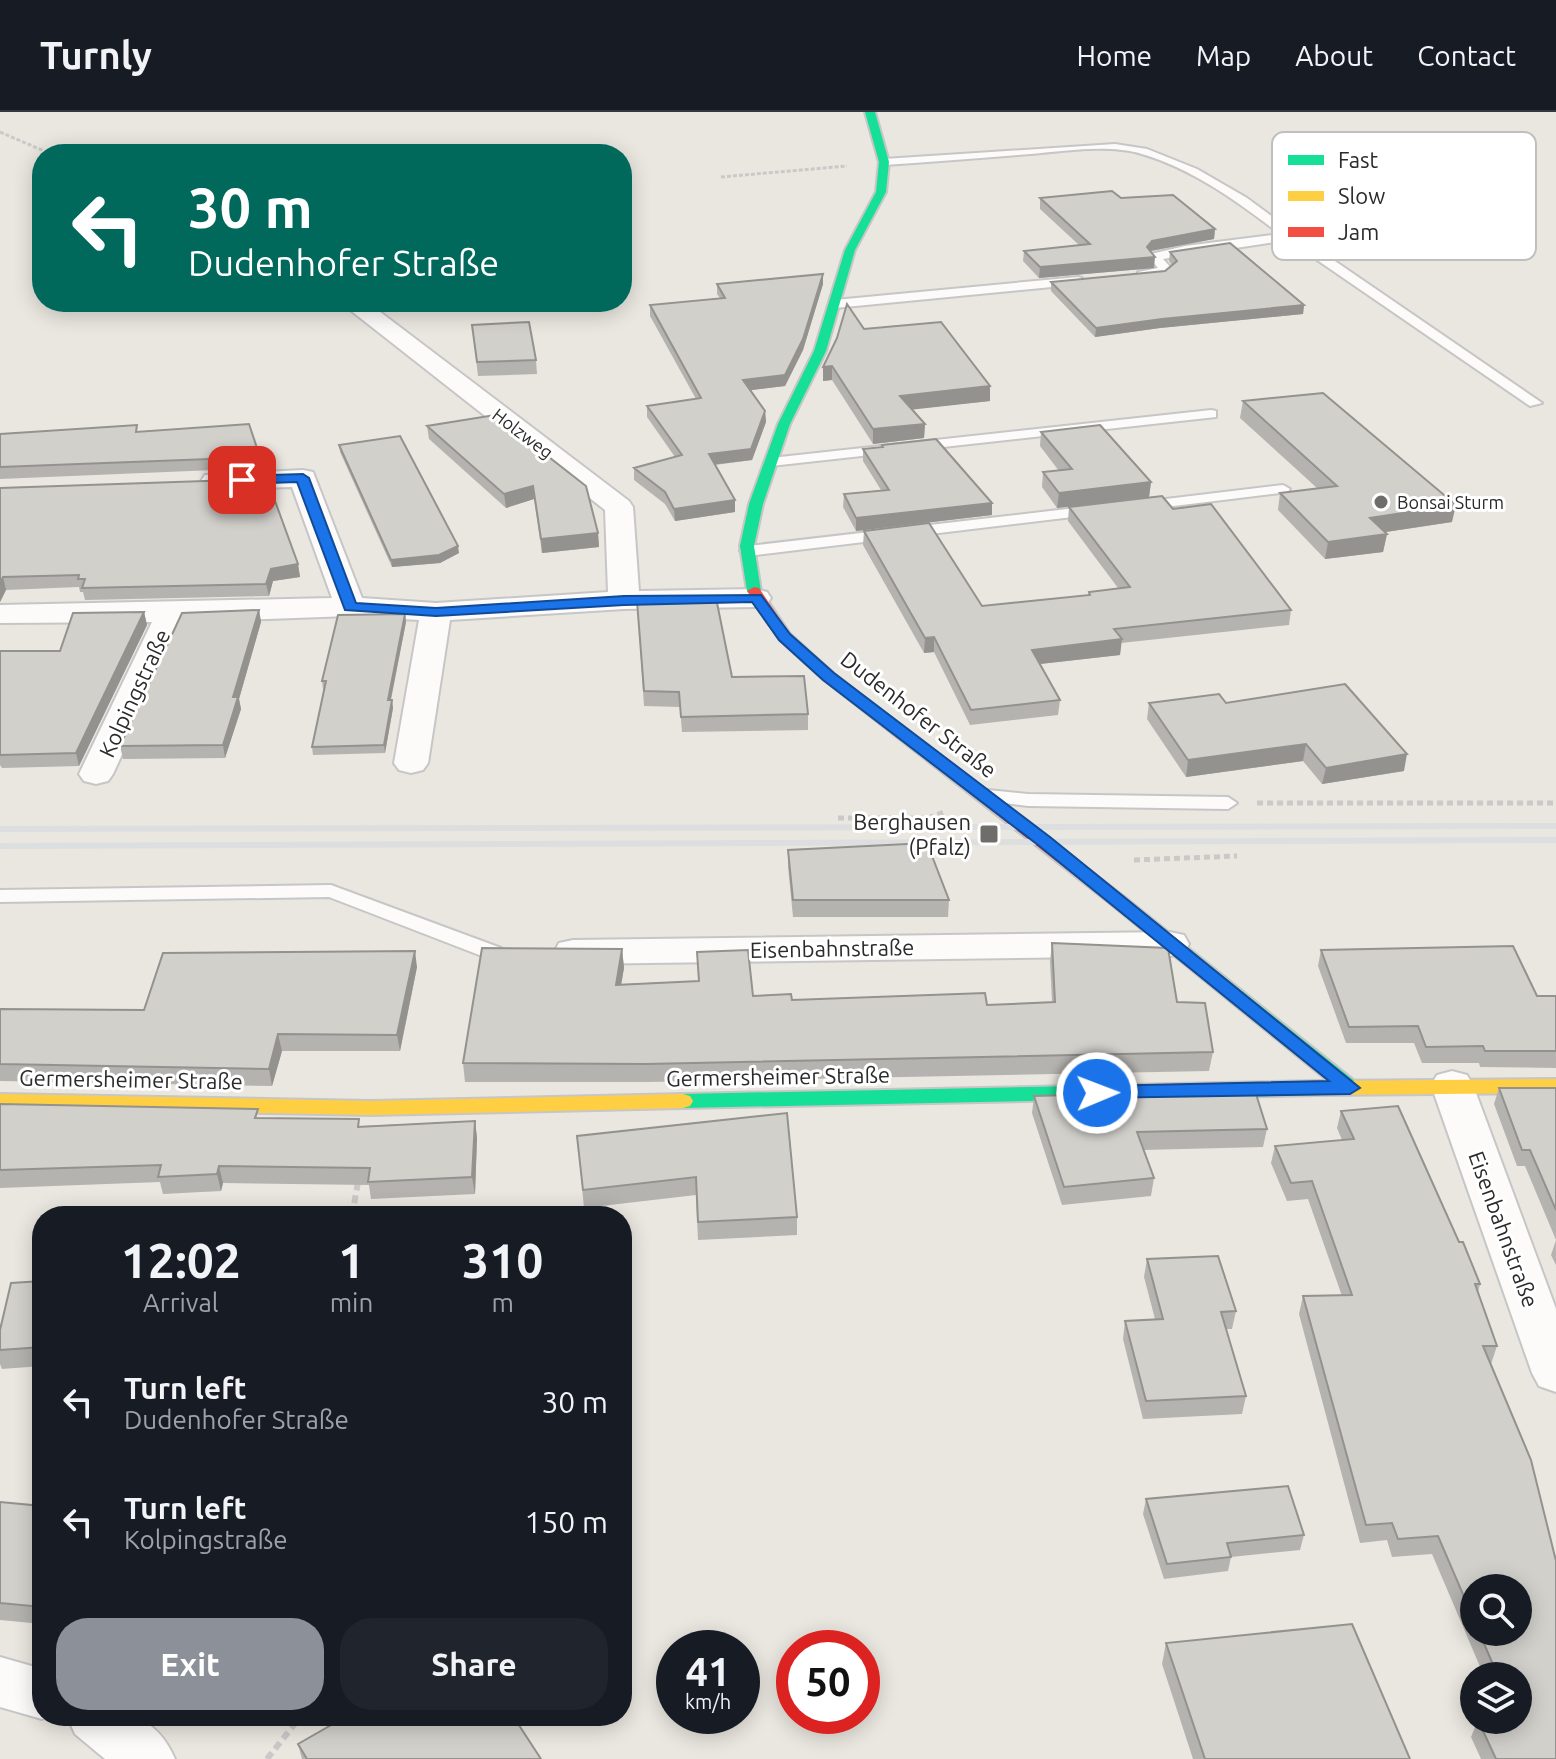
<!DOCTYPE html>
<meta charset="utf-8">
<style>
body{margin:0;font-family:Ubuntu,sans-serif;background:#20242c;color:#f1f3f6;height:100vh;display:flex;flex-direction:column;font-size:30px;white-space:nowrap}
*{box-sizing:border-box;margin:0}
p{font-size:26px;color:#9ea1a6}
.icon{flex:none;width:44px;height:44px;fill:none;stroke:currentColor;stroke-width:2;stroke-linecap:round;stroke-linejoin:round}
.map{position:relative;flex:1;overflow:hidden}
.details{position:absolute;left:32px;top:1094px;width:600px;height:520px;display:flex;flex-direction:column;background:#171b24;border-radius:32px;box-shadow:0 4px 20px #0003}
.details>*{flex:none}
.hud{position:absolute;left:32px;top:32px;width:600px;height:168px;border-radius:32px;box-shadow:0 4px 20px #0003;background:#00695c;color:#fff;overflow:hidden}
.fabs{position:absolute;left:1460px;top:1462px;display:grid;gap:16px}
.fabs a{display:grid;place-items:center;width:72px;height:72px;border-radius:50%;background:#171b24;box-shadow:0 4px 20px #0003;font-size:40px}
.speed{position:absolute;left:656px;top:1518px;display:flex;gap:16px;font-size:40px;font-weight:700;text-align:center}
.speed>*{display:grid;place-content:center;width:104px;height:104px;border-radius:50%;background:#171b24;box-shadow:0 4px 20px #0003;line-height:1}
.speed small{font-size:20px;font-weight:400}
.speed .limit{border:12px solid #d22;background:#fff;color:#111}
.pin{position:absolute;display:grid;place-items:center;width:68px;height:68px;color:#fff;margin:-34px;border-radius:16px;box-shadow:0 4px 12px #0006}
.me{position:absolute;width:88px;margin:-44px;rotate:89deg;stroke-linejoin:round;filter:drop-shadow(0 0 6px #0008)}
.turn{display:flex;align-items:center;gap:28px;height:168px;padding:0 24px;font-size:36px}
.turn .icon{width:104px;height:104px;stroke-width:2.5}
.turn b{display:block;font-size:56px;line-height:68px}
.eta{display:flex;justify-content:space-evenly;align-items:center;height:136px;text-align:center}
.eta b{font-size:48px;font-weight:700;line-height:56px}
.cta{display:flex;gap:16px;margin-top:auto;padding:16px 24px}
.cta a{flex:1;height:92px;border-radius:32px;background:#8c9099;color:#fff;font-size:32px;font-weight:700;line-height:92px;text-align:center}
.cta a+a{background:#20242c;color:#f1f3f6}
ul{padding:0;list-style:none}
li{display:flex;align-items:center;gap:24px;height:120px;padding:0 24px}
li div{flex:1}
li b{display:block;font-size:30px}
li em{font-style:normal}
header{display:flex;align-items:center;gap:48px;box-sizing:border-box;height:112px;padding:0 40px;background:#171b24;border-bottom:2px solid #363941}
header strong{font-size:38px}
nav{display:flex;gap:44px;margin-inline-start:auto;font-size:28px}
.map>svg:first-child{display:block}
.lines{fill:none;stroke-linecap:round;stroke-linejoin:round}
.lane-casing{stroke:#c7c6c6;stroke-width:4}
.street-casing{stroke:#c7c6c6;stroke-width:4}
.fast-casing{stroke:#c7c6c6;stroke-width:4}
.slow-casing{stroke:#c7c6c6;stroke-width:4}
.jam-casing{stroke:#c7c6c6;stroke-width:4}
.path-far2{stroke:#cac9c8;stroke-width:3;stroke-dasharray:4 2;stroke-linecap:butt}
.path-far1{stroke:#cac9c8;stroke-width:5;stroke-dasharray:6 4;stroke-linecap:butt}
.path{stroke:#cac9c8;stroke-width:6;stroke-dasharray:8 5;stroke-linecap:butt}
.lane{fill:#fcfbfa;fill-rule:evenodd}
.street{fill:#fcfbfa;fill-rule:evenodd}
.fast{fill:#16e098;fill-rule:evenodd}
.slow{fill:#ffcf43;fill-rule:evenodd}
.jam{fill:#f24e42;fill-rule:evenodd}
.rail{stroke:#dddedf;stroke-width:6}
.wall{fill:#b5b3af;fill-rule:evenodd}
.shaded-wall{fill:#93928e}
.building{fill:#d2d0cb;stroke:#93928e;stroke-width:2}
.route{fill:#1a73e8;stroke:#114b97;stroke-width:2}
.poi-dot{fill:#6e6d6a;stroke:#fff;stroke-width:3}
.labels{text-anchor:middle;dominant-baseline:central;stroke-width:6;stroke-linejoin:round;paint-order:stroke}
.far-street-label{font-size:18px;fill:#2b2b2b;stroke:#fff}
.far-poi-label{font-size:18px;fill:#2b2b2b;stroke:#fff;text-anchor:start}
.street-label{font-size:22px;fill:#2b2b2b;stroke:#fff}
.poi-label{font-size:22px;fill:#2b2b2b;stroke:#fff;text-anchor:end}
.key{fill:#fff;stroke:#bfbfbf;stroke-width:2}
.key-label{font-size:22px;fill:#2b2b2b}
</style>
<header>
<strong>Turnly</strong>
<nav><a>Home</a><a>Map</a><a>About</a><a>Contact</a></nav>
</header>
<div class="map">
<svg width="1556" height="1647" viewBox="0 0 1556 1647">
<rect width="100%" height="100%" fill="#eae7e0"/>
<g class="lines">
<defs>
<path id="lane" d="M1115,32L1147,37L1197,57L1247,86L1294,121L1542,291L1530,294L1288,128L1163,147L1173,158L1171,161L1138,166V160L1158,156L1149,145L1151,142L1185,134L1280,122C1238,90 1193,57 1142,42C1108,32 1066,39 1031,42C982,46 933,50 884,53L879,50L884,47Z
M1078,165L1082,166V172L835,196L829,192L835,188Z
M114,190H298L292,194L110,197V191Z
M1211,298L1216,299V305L771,354L764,350L771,346Z
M1283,373L1290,377L1288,380L1141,398L1134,394L1141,390Z
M1093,394L1098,396V402L748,444L740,439L748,434Z
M988,678L1028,682L1228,685L1237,691L1228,697L1028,694L982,688L979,684L982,680Z
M331,773L501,836L504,841L494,847L487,846L329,785L0,790V778Z"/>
<path id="street" d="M340,190H367L629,389L633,395L639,479L756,477L767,480L771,486L767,492L756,495L624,497L450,508L428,651L423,658L411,661L399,658L394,651L419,508L350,504L183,510L113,662L108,669L96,672L84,669L79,662L152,510L0,511V493L332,486L292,375L215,377L205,375L201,369L205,363L303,358L313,360L362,486L436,491L608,480L605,398Z
M1170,820L1184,823L1189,832L1184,841L1170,844L573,852L559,849L554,840L559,831L573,828Z
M1452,959L1467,963L1473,973L1556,1197V1280L1539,1274L1532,1261L1431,973L1437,963Z
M0,1545L42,1557V1604H50L42,1607L0,1595Z
M67,1604C117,1604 151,1593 175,1647H105L75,1622Z"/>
<path id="fast" d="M865,0H875L889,50L886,80L855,138L826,239L790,312L763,392L754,434L761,479L754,483L747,479L740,434L749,392L778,312L814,239L845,138L876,80L879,50Z
M1117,783L1123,784L1357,971L1360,976L1357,981H1343L1111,792L1108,788Z
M1319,969L1326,971L1329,976L1326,981L1319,983L683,996L676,994L673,989L676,984L683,982Z"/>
<path id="slow" d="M1556,967V981L1319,983L1312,981L1309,976L1312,971L1319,969Z
M0,982L371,989L683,982L690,984L693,989L690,994L683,996L371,1003L0,996Z"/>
<path id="jam" d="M754,475L759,476L790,522L833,561L1123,784L1126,788L1123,792H1111L823,567L780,528L747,479Z"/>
</defs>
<use href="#lane" class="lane-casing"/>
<use href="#street" class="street-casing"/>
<use href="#fast" class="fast-casing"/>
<use href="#slow" class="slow-casing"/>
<use href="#jam" class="jam-casing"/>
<path class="path-far2" d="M0,20L51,42
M721,65L847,54"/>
<path class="path-far1" d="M1257,691H1556
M838,706H928L944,700
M1134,748L1237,744"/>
<path class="path" d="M352,1104L358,1070
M267,1647L301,1604"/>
<use href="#lane" class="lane"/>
<use href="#street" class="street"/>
<use href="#fast" class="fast"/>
<use href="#slow" class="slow"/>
<use href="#jam" class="jam"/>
<path class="rail" d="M0,717L1556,714
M0,734L1556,728"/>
</g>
<path class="wall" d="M1040,86H1121L1215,117L1214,127L1151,139L1154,156L1039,166L1023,149L1024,139L1079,133L1040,97Z
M1170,140L1304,193L1303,202L1160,216L1095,225L1051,179V170L1165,159L1172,153L1169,149Z
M717,172H823L803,238L785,274L751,278L765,299L766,310L752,348L715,353L735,388V400L675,409L665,392L634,368V356L675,345L647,305V294L696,287L650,204V193L720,186L717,182Z
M472,213L536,248L537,262L478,264Z
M864,217L990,289L912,297L925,312L924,326L873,332L832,268L823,269V255Z
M1243,289L1452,410L1385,420L1387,422L1383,440L1325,447L1278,398L1280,381L1317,376L1240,306Z
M427,314L598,421L599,435L542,441L534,387L506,396L429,327Z
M138,320L260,345L262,356L0,367V322Z
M1041,320L1151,370L1149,385L1057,396L1042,375L1043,360L1059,359L1040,334Z
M339,333L459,441L440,451L392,455L340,340Z
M882,333L992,403L856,419L843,395L844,382L881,378L863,349V337L882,335Z
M0,376L298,452L300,465L273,469L269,484L85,488L83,480H80L79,475L6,478L0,490Z
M1069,395L1173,397L1291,498L1289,513L1121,531L1120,543L1040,552L1060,588L1058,603L970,613L934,540L924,541L863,433L864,419L982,494L1088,483L1089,480L1118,476L1068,409Z
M637,489L732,565L808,602V618L682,620L680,595L644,594Z
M259,498L261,510L239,587L241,597L225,646L123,647L120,634Z
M144,500L147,513L79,654L2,656L0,653V539H60Z
M405,502L406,510L391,588L393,596L385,641L313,643L312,635L325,577H323L322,569Z
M1149,591H1226L1404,659L1322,672L1303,649L1186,665L1147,607Z
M788,738L949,788L948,805H793L788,755Z
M1052,831L1177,890L1213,940L1209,959L647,970H465L463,951L622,837L624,856L621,872L699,869L697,840L753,884L792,888L987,893L1052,890L1050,849Z
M1321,838L1537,884H1556V956L1480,955L1479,951H1422L1414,931H1346L1318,854Z
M417,855L400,939H282L272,974L0,969V897L144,898Z
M1499,976H1556V1153L1551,1143L1556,1128L1525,1054H1517L1494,992Z
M1219,983L1267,1017L1263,1035L1143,1038L1154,1066L1151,1084L1062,1093L1032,1001L1034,984Z
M0,992L259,1006L361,1014L475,1009L477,1026L475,1082L371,1087L369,1073L223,1071L221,1079L163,1082L160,1070L0,1076Z
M1341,999L1459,1130L1480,1172L1478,1180L1497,1234L1491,1252H1490L1556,1647H1481L1471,1625L1478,1608H1518V1564H1484L1432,1442L1392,1445L1387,1428L1360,1431L1299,1202L1303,1184H1342L1308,1087L1287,1089L1271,1051L1275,1034L1342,1028L1337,1016ZM1474,1476L1518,1520H1474Z
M787,1001L797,1105V1123L698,1128L696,1083L584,1096L577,1024Z
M1147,1147L1236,1199L1232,1217H1226L1246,1284L1242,1302L1143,1307L1123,1227L1125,1209L1155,1207L1144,1165Z
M42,1169V1254L2,1257L0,1252V1238Z
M1146,1387L1304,1423L1300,1438L1231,1445L1228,1459L1164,1467L1143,1402Z
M0,1390L42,1394V1512L0,1508Z
M1166,1531L1410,1647H1193L1162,1552Z
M298,1632L541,1647H302Z"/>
<path class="shaded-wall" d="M1215,117L1214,127L1150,139L1147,135L1152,129Z
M1155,145L1154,156L1039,166L1040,155Z
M823,162V172L803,238L785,274L744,279L743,268Z
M1304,193L1303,202L1160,216L1095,225L1096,216L1162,207Z
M832,254V268L823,269V255Z
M990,274V289L900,299V284Z
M765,299L766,310L752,348L710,353L709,342Z
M925,312L924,326L873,332V317Z
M1151,370L1149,385L1057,396L1059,381Z
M533,374L534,387L506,396L504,382Z
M735,388V400L675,409L674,397Z
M992,391V403L856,419V406Z
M1456,393L1452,410L1366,423L1370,406Z
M598,421L599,435L542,441L541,427Z
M1387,422L1383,440L1325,447L1328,430Z
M458,434L459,441L440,451L392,455L391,448Z
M298,452L300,465L273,469L269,484L266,472L271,457Z
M3,465L6,478L0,490V471Z
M259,498L261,510L239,587L241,597L225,646L223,633L233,585Z
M144,500L147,513L79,654L76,641Z
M405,502L406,510L389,596L388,588Z
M934,525V540L924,541L925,526Z
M1122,527L1120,543L1031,553L1032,538Z
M392,588L393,596L385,641L384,633Z
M1306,632L1303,649L1186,665L1188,648Z
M1407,642L1404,659L1322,672L1326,656Z
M622,837L624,856L618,891L616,873Z
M415,839L417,855L400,939L397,923Z
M278,922L282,939L272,974L269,957Z
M475,1009L477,1026L475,1082L472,1065Z
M219,1054L223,1071L221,1079L217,1062Z"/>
<path class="building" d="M1112,79L1121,86L1173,83L1215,117L1152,129L1147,135L1155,145L1040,155L1024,139L1090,132L1040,86Z
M1230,131L1304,193L1162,207L1096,216L1051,170L1165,159L1177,149L1170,140Z
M823,162L803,227L785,263L743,268L765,299L751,337L709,342L735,388L674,397L665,380L634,356L682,343L647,294L701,286L650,193L725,186L717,172Z
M847,192L864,217L941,210L990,274L900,284L925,312L873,317L832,254L823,255L837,226Z
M529,210L536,248L477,250L472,213Z
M1323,281L1456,393L1370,406L1387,422L1328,430L1280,381L1337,374L1243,289Z
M495,303L586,374L598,421L541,427L533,374L504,382L427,314Z
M249,312L260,345L0,355V322L137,313L136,320Z
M1100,313L1151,370L1059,381L1043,360L1072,357L1041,320Z
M400,324L458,434L439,443L391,448L339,333Z
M936,327L992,391L856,406L844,382L889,378L863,337L883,335L882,333Z
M267,367L298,452L271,457L266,472L82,476L85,467H78L79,463L3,465L0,471V376Z
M1162,384L1173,397L1211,392L1291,498L1114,517L1122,527L1032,538L1060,588L971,598L934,525L925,526L864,419L929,411L982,494L1090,483L1089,480L1130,475L1069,395Z
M716,486L732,565L804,564L808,602L681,605L679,580L644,579L637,489Z
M259,498L233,585H238L223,633L120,634L182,501Z
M144,500L76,641L0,643V539H60L73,501Z
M405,502L388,588H392L384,633L312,635L326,569H322L338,503Z
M1345,572L1407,642L1326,656L1306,632L1188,648L1149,591L1219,582L1226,591Z
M927,731L949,788H793L788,738Z
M1052,831L1168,836L1177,890L1205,891L1213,940L646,952L463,951L482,836L622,837L616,873L699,869L697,840L748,838L753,884L791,882L792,888L985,881L987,893L1055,890Z
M1513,834L1537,884H1556V939H1485L1483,934L1426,935L1418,914L1349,915L1321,838Z
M415,839L397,923L278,922L269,957L0,952V897L144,898L163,841Z
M1499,976H1556V1098L1530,1038H1522Z
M1218,979L1219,983L1256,982L1267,1017L1137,1020L1154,1066L1064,1075L1034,984Z
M0,992L258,997L255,1006L359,1007L358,1015L475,1009L472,1065L368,1070L370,1056L219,1054L217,1062L158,1065L161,1053L0,1058Z
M1398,994L1459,1130H1463L1480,1172H1475L1497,1234H1483L1531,1348L1556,1449V1647H1496L1478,1608H1518V1564H1498L1479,1520H1518V1476H1474V1508L1438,1424L1398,1427L1392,1411L1366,1413L1303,1184L1352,1183L1312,1069L1291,1071L1275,1034L1354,1027L1341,999Z
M787,1001L797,1105L698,1110L696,1065L583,1078L577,1024Z
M1218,1144L1236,1199L1221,1200L1246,1284L1146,1289L1125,1209L1163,1207L1147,1147Z
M42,1169V1235L0,1238V1218L11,1171Z
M1288,1374L1304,1423L1227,1431L1231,1445L1167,1452L1146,1387Z
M0,1390L42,1394V1495L0,1491Z
M1352,1512L1410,1647H1205L1166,1531Z
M347,1604H513L541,1647H307L298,1632Z"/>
<path class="route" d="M303,362L309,366L356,491L436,496L624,484L761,483L790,522L834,561L1050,725L1360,976L1350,982L1090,986L1087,981L1090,976L1097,974L1329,969L1038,733L823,568L779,528L752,490L624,493L436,504L345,498L297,370L242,372L236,368L242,364Z"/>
<g class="poi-dot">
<circle cx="1381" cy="390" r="8"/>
<rect x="979" y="712" width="20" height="20" rx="4"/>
</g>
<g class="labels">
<g class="far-street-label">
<text transform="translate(523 321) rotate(37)">Holzweg</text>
</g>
<g class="far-poi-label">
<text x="1397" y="390">Bonsai Sturm</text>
</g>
<g class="street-label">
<text transform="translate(134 581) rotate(-65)">Kolpingstraße</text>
<text transform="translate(919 602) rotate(38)">Dudenhofer Straße</text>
<text transform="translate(832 836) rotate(-1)">Eisenbahnstraße</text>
<text transform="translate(778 964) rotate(-1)">Germersheimer Straße</text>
<text transform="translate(131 967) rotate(1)">Germersheimer Straße</text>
<text transform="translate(1504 1117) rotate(70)">Eisenbahnstraße</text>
</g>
<g class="poi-label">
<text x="971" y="709">Berghausen<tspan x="971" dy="25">(Pfalz)</tspan></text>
</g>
</g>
<rect x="1272" y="20" width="264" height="128" rx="12" class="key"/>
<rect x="1288" y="43" width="36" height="10" fill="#16e098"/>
<rect x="1288" y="79" width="36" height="10" fill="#ffcf43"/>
<rect x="1288" y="115" width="36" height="10" fill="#f24e42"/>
<g class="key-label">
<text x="1338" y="56">Fast</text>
<text x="1338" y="92">Slow</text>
<text x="1338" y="128">Jam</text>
</g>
</svg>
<div class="fabs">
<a><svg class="icon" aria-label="search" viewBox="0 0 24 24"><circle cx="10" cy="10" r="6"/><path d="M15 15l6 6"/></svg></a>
<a><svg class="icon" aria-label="layers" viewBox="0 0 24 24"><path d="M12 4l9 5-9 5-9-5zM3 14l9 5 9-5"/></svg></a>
</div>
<div class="speed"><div>41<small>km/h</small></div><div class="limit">50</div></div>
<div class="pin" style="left:242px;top:368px;background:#d93025"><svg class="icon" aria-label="arrive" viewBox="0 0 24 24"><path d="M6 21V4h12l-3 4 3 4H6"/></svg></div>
<svg class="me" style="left:1097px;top:981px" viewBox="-20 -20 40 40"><circle r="17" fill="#1a73e8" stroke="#fff" stroke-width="3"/><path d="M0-11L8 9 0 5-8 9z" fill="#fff"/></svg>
<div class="hud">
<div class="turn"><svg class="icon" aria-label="left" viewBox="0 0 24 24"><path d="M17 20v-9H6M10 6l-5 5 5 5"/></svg><div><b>30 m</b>Dudenhofer Straße</div></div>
</div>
<section class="details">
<div class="eta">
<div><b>12:02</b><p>Arrival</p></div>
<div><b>1</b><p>min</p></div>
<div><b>310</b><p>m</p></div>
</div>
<ul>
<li><svg class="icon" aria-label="left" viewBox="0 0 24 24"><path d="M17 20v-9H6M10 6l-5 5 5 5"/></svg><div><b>Turn left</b><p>Dudenhofer Straße</p></div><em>30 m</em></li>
<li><svg class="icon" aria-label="left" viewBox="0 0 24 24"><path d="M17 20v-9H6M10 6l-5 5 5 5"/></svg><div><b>Turn left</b><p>Kolpingstraße</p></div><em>150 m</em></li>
</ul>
<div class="cta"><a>Exit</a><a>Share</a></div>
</section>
</div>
